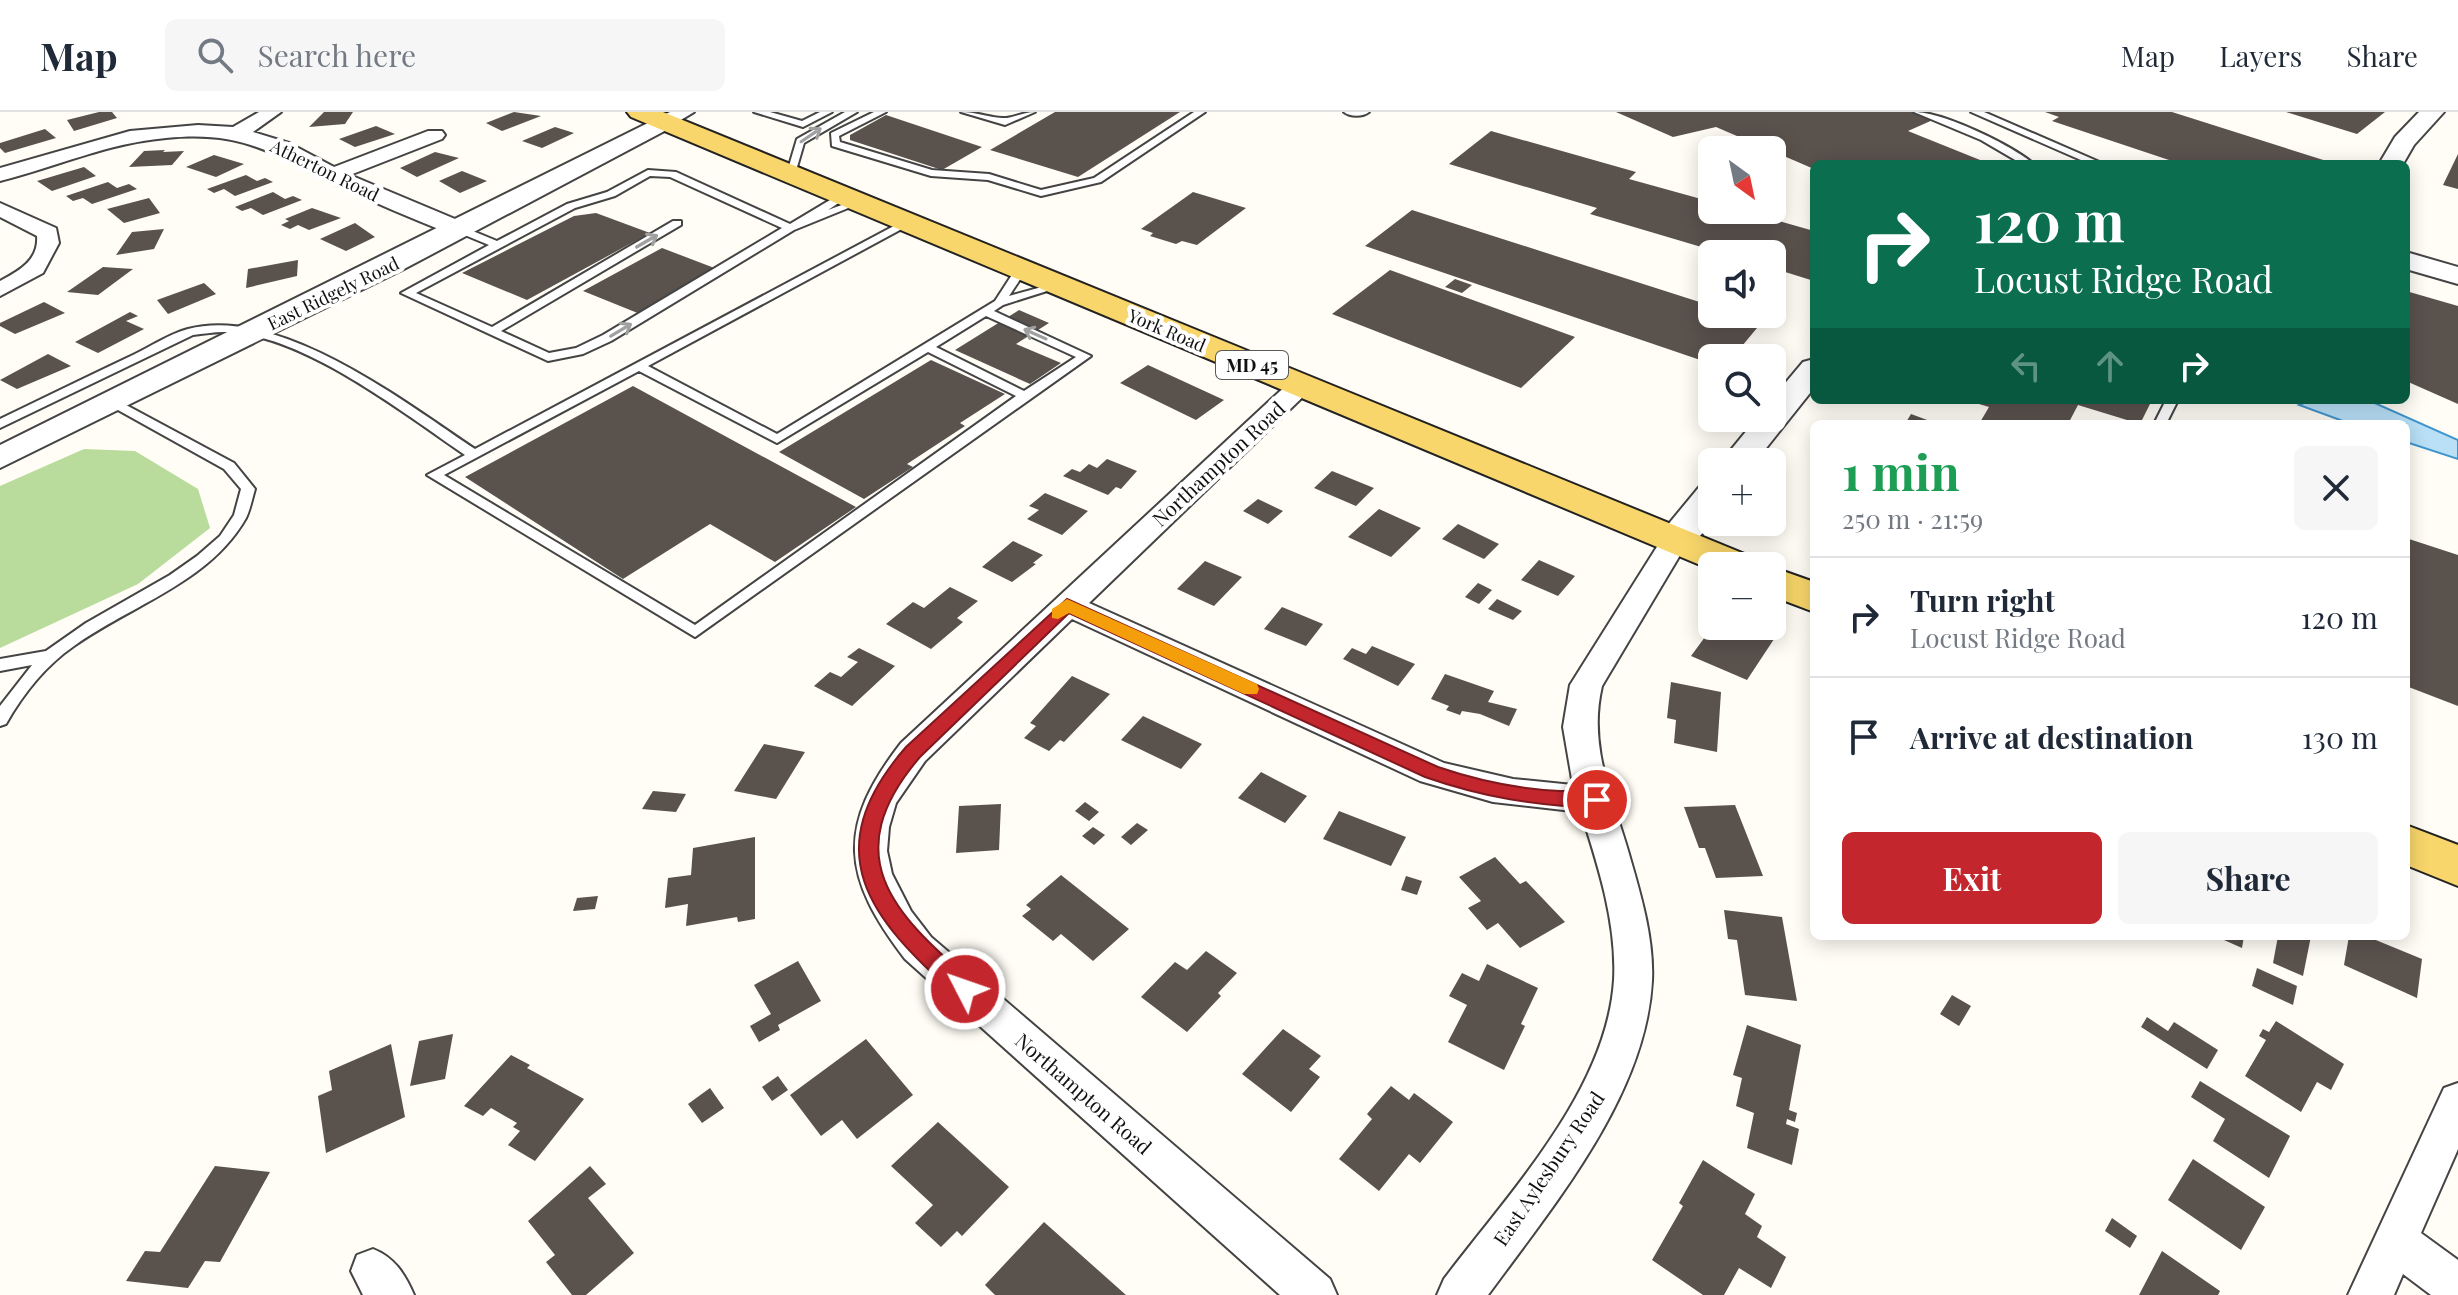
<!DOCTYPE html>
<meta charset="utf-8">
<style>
body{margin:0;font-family:"Playfair Display",serif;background:#f6f6f7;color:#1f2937;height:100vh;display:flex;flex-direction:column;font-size:30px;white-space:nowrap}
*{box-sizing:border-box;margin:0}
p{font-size:26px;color:#747a83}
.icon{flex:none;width:44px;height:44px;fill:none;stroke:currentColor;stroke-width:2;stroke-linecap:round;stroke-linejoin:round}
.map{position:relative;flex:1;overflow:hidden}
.details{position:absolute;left:1810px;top:308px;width:600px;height:520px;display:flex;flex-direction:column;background:#fff;border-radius:12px;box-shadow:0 4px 20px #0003}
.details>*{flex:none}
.banner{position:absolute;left:1810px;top:48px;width:600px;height:244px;border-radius:12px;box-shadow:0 4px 20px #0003;background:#0b6e4f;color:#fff;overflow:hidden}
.needle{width:52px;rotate:147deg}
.buttons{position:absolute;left:1698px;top:24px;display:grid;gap:16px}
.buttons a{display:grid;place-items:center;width:88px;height:88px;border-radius:12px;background:#fff;box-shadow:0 4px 20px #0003;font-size:40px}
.pin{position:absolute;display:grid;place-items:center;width:68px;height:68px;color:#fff;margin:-34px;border:4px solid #fff;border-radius:50%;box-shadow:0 2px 8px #0007}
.me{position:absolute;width:88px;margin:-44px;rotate:311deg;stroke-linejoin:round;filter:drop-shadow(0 0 6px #0008)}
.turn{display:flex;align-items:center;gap:28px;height:168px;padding:0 32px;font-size:36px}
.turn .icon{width:104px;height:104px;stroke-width:2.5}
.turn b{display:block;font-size:56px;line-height:68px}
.lanes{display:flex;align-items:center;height:76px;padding:0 32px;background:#0003;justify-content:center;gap:40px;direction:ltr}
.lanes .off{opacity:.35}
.round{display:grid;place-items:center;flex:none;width:84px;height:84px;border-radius:12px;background:#f6f6f7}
.headline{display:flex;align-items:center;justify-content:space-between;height:136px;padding:0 32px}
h1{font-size:48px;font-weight:700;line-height:60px;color:#1e9e55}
.primary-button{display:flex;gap:16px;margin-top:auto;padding:16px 32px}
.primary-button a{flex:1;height:92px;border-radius:12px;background:#c4262e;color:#fff;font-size:32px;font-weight:700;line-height:92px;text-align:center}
.primary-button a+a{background:#f6f6f7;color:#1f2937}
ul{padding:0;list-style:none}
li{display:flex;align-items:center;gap:24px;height:120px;padding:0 32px;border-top:2px solid #e0e1e3}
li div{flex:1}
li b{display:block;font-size:30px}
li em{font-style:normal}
header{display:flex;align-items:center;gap:48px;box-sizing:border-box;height:112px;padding:0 40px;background:#fff;border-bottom:2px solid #e0e1e3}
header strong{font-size:38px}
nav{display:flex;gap:44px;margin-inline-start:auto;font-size:28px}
.search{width:560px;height:72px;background:#f6f6f7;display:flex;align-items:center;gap:20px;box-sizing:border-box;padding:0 28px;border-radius:12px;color:#747a83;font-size:30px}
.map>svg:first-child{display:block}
.forest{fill:#b9dc9c}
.water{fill:#b9e0f7;stroke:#3f96cf;stroke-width:2}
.building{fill:#5a524d}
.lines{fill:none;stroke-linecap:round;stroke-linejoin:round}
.service-casing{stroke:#444;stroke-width:4}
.minor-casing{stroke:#444;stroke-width:4}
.tertiary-casing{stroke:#444;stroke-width:4}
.primary-casing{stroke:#222;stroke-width:4}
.service{fill:#fff;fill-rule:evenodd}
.minor{fill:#fff;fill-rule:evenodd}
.tertiary{fill:#fff;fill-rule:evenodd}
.primary{fill:#f9d66b;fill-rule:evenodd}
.oneway{stroke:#a0a0a0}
.route{fill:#c4262e;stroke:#7f191e;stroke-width:2}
.slow{fill:#f59e0b}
.labels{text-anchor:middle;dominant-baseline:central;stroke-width:8;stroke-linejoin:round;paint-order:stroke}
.far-street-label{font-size:18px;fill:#111;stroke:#fff}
.shield{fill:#fff;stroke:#585858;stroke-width:2}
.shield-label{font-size:18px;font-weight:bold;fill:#111}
.street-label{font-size:20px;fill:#111;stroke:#fff}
</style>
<header>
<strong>Map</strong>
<div class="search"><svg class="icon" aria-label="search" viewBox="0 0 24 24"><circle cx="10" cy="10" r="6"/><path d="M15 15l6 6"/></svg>Search here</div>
<nav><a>Map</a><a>Layers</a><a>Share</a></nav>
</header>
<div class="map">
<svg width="2458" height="1183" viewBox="0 0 2458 1183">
<rect width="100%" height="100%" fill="#fffdf5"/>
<path class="forest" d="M84,337L135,339L198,377L210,416L138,472L0,536V374Z"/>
<path class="water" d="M2311,288H2368L2458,328V347L2406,330V312H2351L2299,293Z"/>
<path class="building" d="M99,0H112L117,6L74,19L67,8Z
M324,0H353L345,12L309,15Z
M514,0L541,4L502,19L486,11Z
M1055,0H1180L1078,65L990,38Z
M1616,0H1916L1935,7L1908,19L1990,52H1814V57L1716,15L1673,25Z
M2045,0H2172L2336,52H2181L2052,9L2059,5Z
M2286,0H2385L2357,22Z
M886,3L982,35L942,58L850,28V23Z
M376,14L395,22L355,35L339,27Z
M555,15L574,21L542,36L522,29Z
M45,17L56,26L5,41L0,36V31Z
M1491,19L1636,60L1629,67L1712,90V98H1740L1814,119V169L1772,156V142H1725L1590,102L1597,96L1449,52Z
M144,39L165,38L163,40L184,39L172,53L129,55Z
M435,40L459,46L417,65L400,56Z
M2458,42V77L2443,73Z
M214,43L244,52L216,65L186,55Z
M84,55L96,64L52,79L37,69Z
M462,59L487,69L460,81L439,69Z
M246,63L257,69L265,66L273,70L235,84L224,77L214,81L207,77Z
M108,70L117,76L129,72L137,77L92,92L83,86L73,89L66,84Z
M273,80L285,87L293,84L302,88L263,103L251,96L242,99L235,95Z
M1193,80L1246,96L1197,133L1182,129L1176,132L1150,124L1153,121L1141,117Z
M149,86L160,101L124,111L107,97Z
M312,96L341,106L309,118L298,113L290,117L281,113L289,109L285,107Z
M1412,98L1712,194V202H1738L1762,210L1732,246H1712V252L1365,134Z
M596,101L650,121L527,188L462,161L574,104Z
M355,111L375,125L346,139L320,127Z
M164,117L154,137L116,143L132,120Z
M662,136L717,157L640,202L583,179Z
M298,148L297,164L246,176L248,157Z
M103,155L133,157L98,183L67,180Z
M1390,158L1575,225L1521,276L1332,202Z
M1455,167L1472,173L1462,181L1445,175Z
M204,171L216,182L168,202L157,188Z
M2406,179L2458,194V292L2406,269Z
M44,190L65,201L15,222L0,214V211Z
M1019,198L1049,211L1016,232L1061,251L1030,272L955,238Z
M130,200L138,204L126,209L144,217L98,241L75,230Z
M48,242L71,254L17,277L0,268Z
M931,248L1005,282L960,311L965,314L907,352L913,355L864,387L779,340Z
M1148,253L1224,288L1196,308L1120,271Z
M633,274L747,336L856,395L775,450L710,412L623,467L465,365Z
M2136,288L2150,292L2140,312L2078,293L2068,312H1979L1989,295L1969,289Z
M1911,302L1938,312H1905Z
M1107,347L1137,359L1121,377L1116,375L1108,383L1063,364L1072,357L1080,360L1089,352L1097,356Z
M1332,359L1374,376L1356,394L1314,376Z
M1045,381L1088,399L1062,423L1027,407L1039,398L1029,394Z
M1258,387L1283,399L1268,412L1243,399Z
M1379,397L1421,416L1391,445L1348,425Z
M1458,412L1499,432L1484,447L1442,427Z
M2406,426L2458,443V594L2406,574Z
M1013,429L1043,443L1033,451L1036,452L1012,470L982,455Z
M1539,448L1575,464L1558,484L1521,468Z
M1205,449L1242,465L1214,494L1177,477Z
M1478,471L1492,478L1479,492L1465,485Z
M950,475L978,489L957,506L963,510L931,537L886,512L913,490L924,496Z
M1497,487L1522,499L1513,508L1488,497Z
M1282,495L1323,512L1306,534L1264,517Z
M1713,514H1763L1778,521L1747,568L1691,544Z
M1372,534L1415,552L1398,574L1343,547L1352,536L1366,542Z
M859,536L895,554L852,594L814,574L830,560L841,565L858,550L847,545Z
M1445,562L1494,579L1488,590L1517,597L1509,614L1480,602L1462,599L1460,603L1446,598L1449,594L1431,587Z
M1072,564L1110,582L1064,630L1060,628L1049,639L1024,626L1036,614L1030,611Z
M1671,570L1721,580L1717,640L1674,631L1676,608L1667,606Z
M1143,604L1202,632L1181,657L1121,628Z
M764,632L805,640L776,687L734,679Z
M1261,660L1307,684L1285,711L1238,686Z
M653,679L686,682L676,700L642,697Z
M1085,690L1099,700L1089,709L1075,699Z
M1001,692L999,738L956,741L959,694Z
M1735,693L1763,764L1716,766L1705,736H1699L1684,695Z
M1339,699L1406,725L1391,754L1323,727Z
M1137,711L1148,718L1131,733L1121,725Z
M1093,715L1105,723L1094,733L1082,724Z
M755,725V807L738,810L737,805L686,814L688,792L665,796L668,766L691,763L693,736Z
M1495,745L1520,772L1526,769L1565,810L1520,836L1498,811L1487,818L1468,796L1481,789L1459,765Z
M1061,763L1129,817L1093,849L1061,822L1053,829L1022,804L1031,797L1026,793Z
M1406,764L1422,769L1417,783L1401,778Z
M598,784L595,797L573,799L577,786Z
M1724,798L1782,805L1797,889L1745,883L1737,828L1728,827Z
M2215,824H2244L2242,836Z
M2278,824H2311L2303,864L2273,851Z
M2349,824H2366L2422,847L2417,886L2344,853Z
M1206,839L1237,861L1218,881L1221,884L1187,920L1141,885L1175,850L1187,858Z
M798,849L821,889L778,913L780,918L759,930L750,914L771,902L754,873Z
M1487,852L1538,876L1521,912L1525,914L1504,958L1448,930L1467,893L1449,884L1462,861L1479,869Z
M2257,856L2297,874L2293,893L2252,874Z
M1952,883L1971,894L1959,914L1940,902Z
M2147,905L2168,919L2174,910L2218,938L2207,957L2141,915Z
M2276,909L2344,952L2331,978L2317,970L2301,1000L2245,964L2266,928L2259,924L2263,917L2269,920Z
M1747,913L1801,933L1789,998L1797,1001L1795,1010L1787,1007L1786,1012L1799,1017L1792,1053L1747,1036L1754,1001L1736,994L1742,966L1733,963Z
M1283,917L1321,944L1309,957L1320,965L1291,1000L1242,962Z
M453,922L445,967L410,974L419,929Z
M866,927L913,983L857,1027L842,1008L821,1024L790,983Z
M391,932L405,1005L326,1041L318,984L332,978L329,959Z
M511,943L530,953L527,956L584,987L535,1049L508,1033L520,1019L513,1015L517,1011L491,996L483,1004L464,994Z
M778,964L788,978L772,989L762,975Z
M2200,969L2290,1024L2269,1066L2213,1029L2225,1007L2191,985Z
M1391,974L1409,988L1414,981L1453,1010L1420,1051L1409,1042L1379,1079L1339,1047L1372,1007L1367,1002Z
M710,976L724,996L702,1011L688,992Z
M938,1010L1009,1075L962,1124L957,1119L941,1135L915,1111L933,1093L891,1054Z
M2193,1047L2265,1095L2241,1138L2168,1088Z
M1703,1048L1755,1082L1745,1102L1762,1114L1757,1125L1786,1145L1771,1176L1739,1156L1724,1183H1703L1652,1148L1683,1094L1679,1091Z
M215,1054L270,1060L220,1150L205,1149L188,1176L126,1169L145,1139L160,1140Z
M590,1054L606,1072L588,1086L634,1141L586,1183H572L546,1150L555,1143L528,1109Z
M2112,1106L2137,1124L2130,1136L2105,1119Z
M1044,1110L1126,1183H995L985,1173Z
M2162,1139L2220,1179L2218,1183H2139Z"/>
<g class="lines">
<defs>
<path id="service" d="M754,0H770L802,9L820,0H832L803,15Z
M845,0H857L804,31L795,62L786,64L797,27Z
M874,0H886L839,24L840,30L932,58L989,62L1041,78L1094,66L1194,0H1205L1101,70L1041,84L988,68L931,64L832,34L831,21Z
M961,0C976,0 988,5 1002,6C1011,7 1023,0 1035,0L1005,13Z
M1344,0H1369C1363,5 1350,5 1344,0Z
M1914,0C1944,0 2011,33 2034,52H2022L1981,28Z
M1971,0H1984L2104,52H2090Z
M648,58L676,60L790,112L840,82L849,84L828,98L858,87L863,90L794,118L611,229L583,242L548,249L401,181L489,133L455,119V115H463L497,129L567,92L607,80ZM650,64L670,65L782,116L603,223L576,236L549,241L501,219L681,113V109H673L492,215L416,181L575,96L615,84Z
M907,107L912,110L911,112L648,254L777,322L995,189L1017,155L1021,154L1027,157L1009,184L1060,170L1066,173L1003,193L994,199L1091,244L695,525L427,363L465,343C402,300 301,221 224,220C213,220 203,222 193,223L0,316V307C44,286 88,264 133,243C150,235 169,222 188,217C279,193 403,289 475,337ZM986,204L1076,245L1024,279L936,235ZM928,240L1016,284L695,513L444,363L639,259L777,331Z
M113,286L234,351L255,377C252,387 250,398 246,406C209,471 131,493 74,534C45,554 23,582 6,612L0,614V594L32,553L0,559V547L46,539L86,511L170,463L197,444L220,424L234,403L241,377L224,357L109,293V287Z
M2166,288H2178L2166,312H2154Z"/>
<path id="minor" d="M259,0H281L253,20L289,31L334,55L428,19H442L445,23L442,27L350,63L467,112L470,117L459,123L451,122C413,107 375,91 339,74C272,42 244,18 166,26C108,31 56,55 0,69V56L130,19L198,13L233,15Z
M670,0H694L671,14H657V6Z
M0,91L56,116L59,131L43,161L0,184V169C19,159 39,148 37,124L0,105Z
M1301,266L1310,268L1313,273L1310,278L1089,491L1444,651L1513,667L1573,673L1563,615L1570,573L1665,422H1685L1689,428L1602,574C1587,637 1615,690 1631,749C1642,787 1654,829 1652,869C1646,984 1553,1094 1488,1183H1437L1444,1167C1508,1082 1607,979 1614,868C1617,812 1598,753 1581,700L1493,690L1420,669L1072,507L925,649L896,691L889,715L887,739L892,762L911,799L931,825L1330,1167L1337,1183H1280L905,847C842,765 836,715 901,631L1292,268Z
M2458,971V1037L2421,1121L2458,1148V1183H2431L2403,1162L2394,1183H2348L2444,976Z
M373,1137C394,1145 405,1162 414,1183H363L351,1159L357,1143Z"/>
<path id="tertiary" d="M2419,0H2444L2414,33L2403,52H2379L2395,25Z
M664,3L676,10L672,15L404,157L0,356V333Z
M2406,140L2458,155V172L2406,157Z
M1814,247V276L1755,350H1721L1757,306H1772V287L1803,250Z
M1712,371C1712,381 1715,395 1712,404C1705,426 1683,442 1662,436L1657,428L1662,420L1700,374Z"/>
<path id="primary" d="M627,0H663L1752,445L1758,454H1712V458L631,5Z
M1772,455L1814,470V500L1772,484Z
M2406,713L2458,733V774L2406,753Z"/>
</defs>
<use href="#service" class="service-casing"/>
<use href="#minor" class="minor-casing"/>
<use href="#tertiary" class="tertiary-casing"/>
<use href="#primary" class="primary-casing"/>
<use href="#service" class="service"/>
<use href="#minor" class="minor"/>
<use href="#tertiary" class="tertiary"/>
<use href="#primary" class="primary"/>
</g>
<defs><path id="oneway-shaft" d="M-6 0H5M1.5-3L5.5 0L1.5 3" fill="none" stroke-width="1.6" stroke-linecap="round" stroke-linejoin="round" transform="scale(2)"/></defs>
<g class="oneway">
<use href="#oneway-shaft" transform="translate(811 23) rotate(-34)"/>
<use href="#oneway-shaft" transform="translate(647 129) rotate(-30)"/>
<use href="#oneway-shaft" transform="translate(621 218) rotate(-31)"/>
<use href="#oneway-shaft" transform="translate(1035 222) rotate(-156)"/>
</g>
<path class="route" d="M1067,487L1438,655C1479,669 1517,677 1560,679C1574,679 1599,675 1607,688L1597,696C1534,693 1485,686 1425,665L1069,501L920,645C836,743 892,801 973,870L976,877L973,884L965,887L957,884C869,806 815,740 906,635Z"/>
<path class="slow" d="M1067,487L1257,572L1259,577L1257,582H1244L1069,501L1058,507L1052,506V497Z"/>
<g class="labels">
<g class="far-street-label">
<text transform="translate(325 58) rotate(26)">Atherton Road</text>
<text transform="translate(333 181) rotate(-26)">East Ridgely Road</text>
<text transform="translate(1167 218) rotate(23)">York Road</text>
</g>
<rect class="shield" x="1216" y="239" width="72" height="28" rx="6"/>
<g class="shield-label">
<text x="1252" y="253">MD 45</text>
</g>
<g class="street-label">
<text transform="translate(1218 351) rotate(-43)">Northampton Road</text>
<text transform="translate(1084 981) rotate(41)">Northampton Road</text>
<text transform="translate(1548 1056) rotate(-56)">East Aylesbury Road</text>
</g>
</g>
</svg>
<div class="buttons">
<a><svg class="needle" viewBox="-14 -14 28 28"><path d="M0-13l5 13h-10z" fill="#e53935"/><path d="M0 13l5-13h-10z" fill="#747a83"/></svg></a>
<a><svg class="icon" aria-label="sound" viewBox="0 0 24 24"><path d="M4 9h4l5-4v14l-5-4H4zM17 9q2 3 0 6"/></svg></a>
<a><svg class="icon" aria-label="search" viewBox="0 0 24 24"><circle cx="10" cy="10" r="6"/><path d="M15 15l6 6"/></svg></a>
<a>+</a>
<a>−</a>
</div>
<div class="pin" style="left:1597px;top:688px;background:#d93025"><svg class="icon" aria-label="arrive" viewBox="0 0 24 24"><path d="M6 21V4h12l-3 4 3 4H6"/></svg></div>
<svg class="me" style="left:965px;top:877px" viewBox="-20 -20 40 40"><circle r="17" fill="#c4262e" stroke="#fff" stroke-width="3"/><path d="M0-11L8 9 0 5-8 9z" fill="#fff"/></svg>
<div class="banner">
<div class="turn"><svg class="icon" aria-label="right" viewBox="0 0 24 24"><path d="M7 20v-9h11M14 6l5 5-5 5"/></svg><div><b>120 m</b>Locust Ridge Road</div></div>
<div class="lanes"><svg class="icon off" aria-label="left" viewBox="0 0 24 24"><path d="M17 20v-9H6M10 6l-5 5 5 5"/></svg><svg class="icon off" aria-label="ahead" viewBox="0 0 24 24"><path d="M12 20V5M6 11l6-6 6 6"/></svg><svg class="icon" aria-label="right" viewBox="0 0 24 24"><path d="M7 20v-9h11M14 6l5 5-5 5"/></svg></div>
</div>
<section class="details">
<div class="headline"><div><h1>1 min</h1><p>250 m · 21:59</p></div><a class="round"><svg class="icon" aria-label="close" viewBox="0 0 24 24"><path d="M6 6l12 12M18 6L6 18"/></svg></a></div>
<ul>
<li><svg class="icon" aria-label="right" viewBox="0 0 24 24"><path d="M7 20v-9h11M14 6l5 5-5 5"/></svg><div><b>Turn right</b><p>Locust Ridge Road</p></div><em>120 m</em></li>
<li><svg class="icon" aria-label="arrive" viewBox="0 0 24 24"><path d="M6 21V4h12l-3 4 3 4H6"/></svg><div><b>Arrive at destination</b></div><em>130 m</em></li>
</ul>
<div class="primary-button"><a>Exit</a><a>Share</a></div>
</section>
</div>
